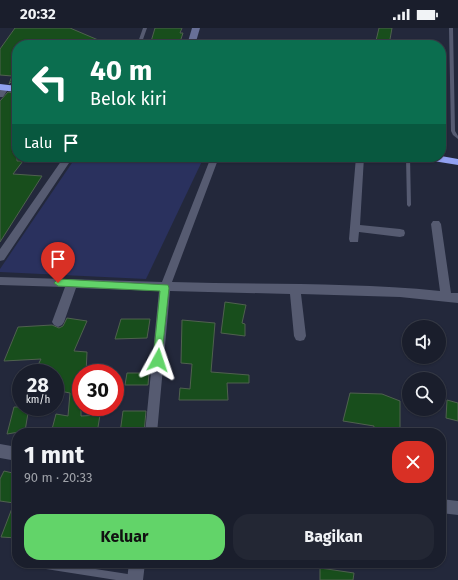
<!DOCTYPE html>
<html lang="id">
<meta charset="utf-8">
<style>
body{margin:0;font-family:"Fira Sans",sans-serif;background:#232734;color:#f1f3f6;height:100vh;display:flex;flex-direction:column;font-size:15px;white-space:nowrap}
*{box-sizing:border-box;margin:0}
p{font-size:13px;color:#9fa2a9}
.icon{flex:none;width:22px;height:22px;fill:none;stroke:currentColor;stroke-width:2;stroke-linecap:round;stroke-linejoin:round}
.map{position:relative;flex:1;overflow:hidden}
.details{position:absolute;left:12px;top:400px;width:434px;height:140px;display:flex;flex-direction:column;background:#1a1e2c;border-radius:16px;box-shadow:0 1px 3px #0004,0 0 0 1px #383c48}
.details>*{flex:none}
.banner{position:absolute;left:12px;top:12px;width:434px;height:122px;border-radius:16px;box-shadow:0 1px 3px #0004,0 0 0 1px #383c48;background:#0b6e4f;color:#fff;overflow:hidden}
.tools{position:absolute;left:402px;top:292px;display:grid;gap:8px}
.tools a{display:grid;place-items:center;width:44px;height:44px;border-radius:50%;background:#1a1e2c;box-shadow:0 1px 3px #0004,0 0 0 1px #383c48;font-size:20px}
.speed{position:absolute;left:12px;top:336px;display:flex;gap:8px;font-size:20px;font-weight:700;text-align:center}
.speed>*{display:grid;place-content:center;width:52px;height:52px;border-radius:50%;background:#1a1e2c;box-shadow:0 1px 3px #0004,0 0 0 1px #383c48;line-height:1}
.speed small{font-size:10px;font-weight:400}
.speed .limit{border:6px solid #d22;background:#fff;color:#111}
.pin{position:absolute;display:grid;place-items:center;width:34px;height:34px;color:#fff;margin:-41px -17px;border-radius:50% 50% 50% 0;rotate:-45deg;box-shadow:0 0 4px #0007}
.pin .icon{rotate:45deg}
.me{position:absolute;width:44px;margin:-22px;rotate:5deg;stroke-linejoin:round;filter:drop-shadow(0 0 3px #0008)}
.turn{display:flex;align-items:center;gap:14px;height:84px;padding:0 12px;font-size:18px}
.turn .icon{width:52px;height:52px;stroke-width:2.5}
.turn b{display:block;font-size:28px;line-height:34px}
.then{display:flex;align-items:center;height:38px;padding:0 12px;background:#0003;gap:8px;font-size:15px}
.round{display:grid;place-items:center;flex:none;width:42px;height:42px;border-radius:16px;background:#232734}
.head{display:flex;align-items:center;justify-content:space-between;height:68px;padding:0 12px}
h1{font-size:24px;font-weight:700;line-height:30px}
.button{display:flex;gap:8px;margin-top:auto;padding:8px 12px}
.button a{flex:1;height:46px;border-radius:16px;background:#62d469;color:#111;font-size:16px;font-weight:700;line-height:46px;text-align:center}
.button a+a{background:#232734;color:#f1f3f6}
.status{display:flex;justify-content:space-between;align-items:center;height:28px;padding:0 20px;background:#1a1e2c;direction:ltr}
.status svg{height:11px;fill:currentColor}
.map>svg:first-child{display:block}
.green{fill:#2a315e}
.building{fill:#184e1c;stroke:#4f614f}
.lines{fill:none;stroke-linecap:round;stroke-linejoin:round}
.lane{fill:#565b71;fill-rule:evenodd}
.street{fill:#565b71;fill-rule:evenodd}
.secondary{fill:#687097;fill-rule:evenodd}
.highway{fill:#91a1f1;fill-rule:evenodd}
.route{fill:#62d469;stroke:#408a44}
</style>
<div class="status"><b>20:32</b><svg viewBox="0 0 49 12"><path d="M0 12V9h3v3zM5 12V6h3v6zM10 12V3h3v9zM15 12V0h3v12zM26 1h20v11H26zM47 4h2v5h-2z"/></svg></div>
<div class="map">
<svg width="458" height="552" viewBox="0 0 458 552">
<rect width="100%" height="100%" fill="#23283b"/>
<path class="green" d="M76,129H204L146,251L0,244V241Z"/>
<path class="building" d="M15,0H70L110,17H17V48L9,56L12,48L0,47V21Z
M155,0H182L180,5H183L179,17H150Z
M379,0H392L389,17H375Z
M8,64L17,65V133H23L13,146L42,148L0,214V73Z
M225,274L246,277L242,295L245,296V308L221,305Z
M67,290L87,293L74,323L87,324L86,345H81V388L100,387L97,405H51L56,386L68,388L70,365L55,362V345H34L41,331L4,333L18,299L52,297L59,300L63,298Z
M121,291H150L147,310L115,311Z
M182,292L215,295L211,344L249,347V355H227L228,372H179L180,360L190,361L192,336L181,335Z
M127,345H149L148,357H125Z
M350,365L382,366L400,373V405H373L374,398L343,393Z
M447,372L458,375V393L446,390Z
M14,379H29L25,403L7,406Z
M123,383H146L144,405H120Z
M4,443L17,446V510L1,509L14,475L0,473V451Z
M320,540L354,545L353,552H320Z"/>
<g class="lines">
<path class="lane" d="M143,0H147L141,17H137Z
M449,0H453L455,103L458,108V111L453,107L451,103Z
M16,50H17V54L12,61H10L9,60Z
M406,129H410L411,177L409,179L407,177Z
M43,535H57L134,547L137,548L138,551L137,552H116L46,541L43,540L42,537Z"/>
<path class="street" d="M2,58H5L9,60L3,69H0V62Z
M64,129H73L4,232L0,233V221Z
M211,129H219L172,254C261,257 351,254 440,263L431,196L433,193H439L441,196L451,265H458V275L400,269L301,266L306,308L304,312L300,313L296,312L294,308L290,266L170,263L157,405H145L159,263L76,260L64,294L62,297L58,299L54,297L52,294L65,259L0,257V249L162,254Z
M356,129H364L360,197L400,201L404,202L405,205L404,208L400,209L359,204L358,214H350L349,211Z
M0,416L17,419V433L0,430Z
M441,471L458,473V487L441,485Z
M129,535H145L143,552H127Z"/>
<path class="secondary" d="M192,0H200L195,17H187Z"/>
<path class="highway" d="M0,56L17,58V64L0,62Z
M441,128L458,131V137L427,132L422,129Z"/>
</g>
<path class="route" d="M58,251L168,257L169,260L161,335L158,337L154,335L153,332L160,263L58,258L54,255Z"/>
</svg>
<div class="tools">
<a><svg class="icon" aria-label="sound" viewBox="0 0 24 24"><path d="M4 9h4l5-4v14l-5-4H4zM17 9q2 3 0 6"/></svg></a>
<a><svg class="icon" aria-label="search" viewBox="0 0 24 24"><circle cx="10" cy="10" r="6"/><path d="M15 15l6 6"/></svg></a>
</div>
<div class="speed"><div>28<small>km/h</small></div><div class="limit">30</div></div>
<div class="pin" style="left:58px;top:255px;background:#d93025"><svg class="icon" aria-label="arrive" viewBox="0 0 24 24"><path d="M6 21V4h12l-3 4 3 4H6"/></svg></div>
<svg class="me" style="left:158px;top:332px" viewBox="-20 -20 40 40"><path d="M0-17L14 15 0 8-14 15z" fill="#62d469" stroke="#fff" stroke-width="4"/></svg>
<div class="banner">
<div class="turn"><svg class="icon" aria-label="left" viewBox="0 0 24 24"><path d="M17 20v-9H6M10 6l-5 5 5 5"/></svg><div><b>40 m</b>Belok kiri</div></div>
<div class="then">Lalu<svg class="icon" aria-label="arrive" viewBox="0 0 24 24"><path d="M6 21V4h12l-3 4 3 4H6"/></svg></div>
</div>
<section class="details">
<div class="head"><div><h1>1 mnt</h1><p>90 m · 20:33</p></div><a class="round" style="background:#d93025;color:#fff"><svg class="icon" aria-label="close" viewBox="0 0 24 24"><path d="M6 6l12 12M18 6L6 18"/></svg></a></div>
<div class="button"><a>Keluar</a><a>Bagikan</a></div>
</section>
</div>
